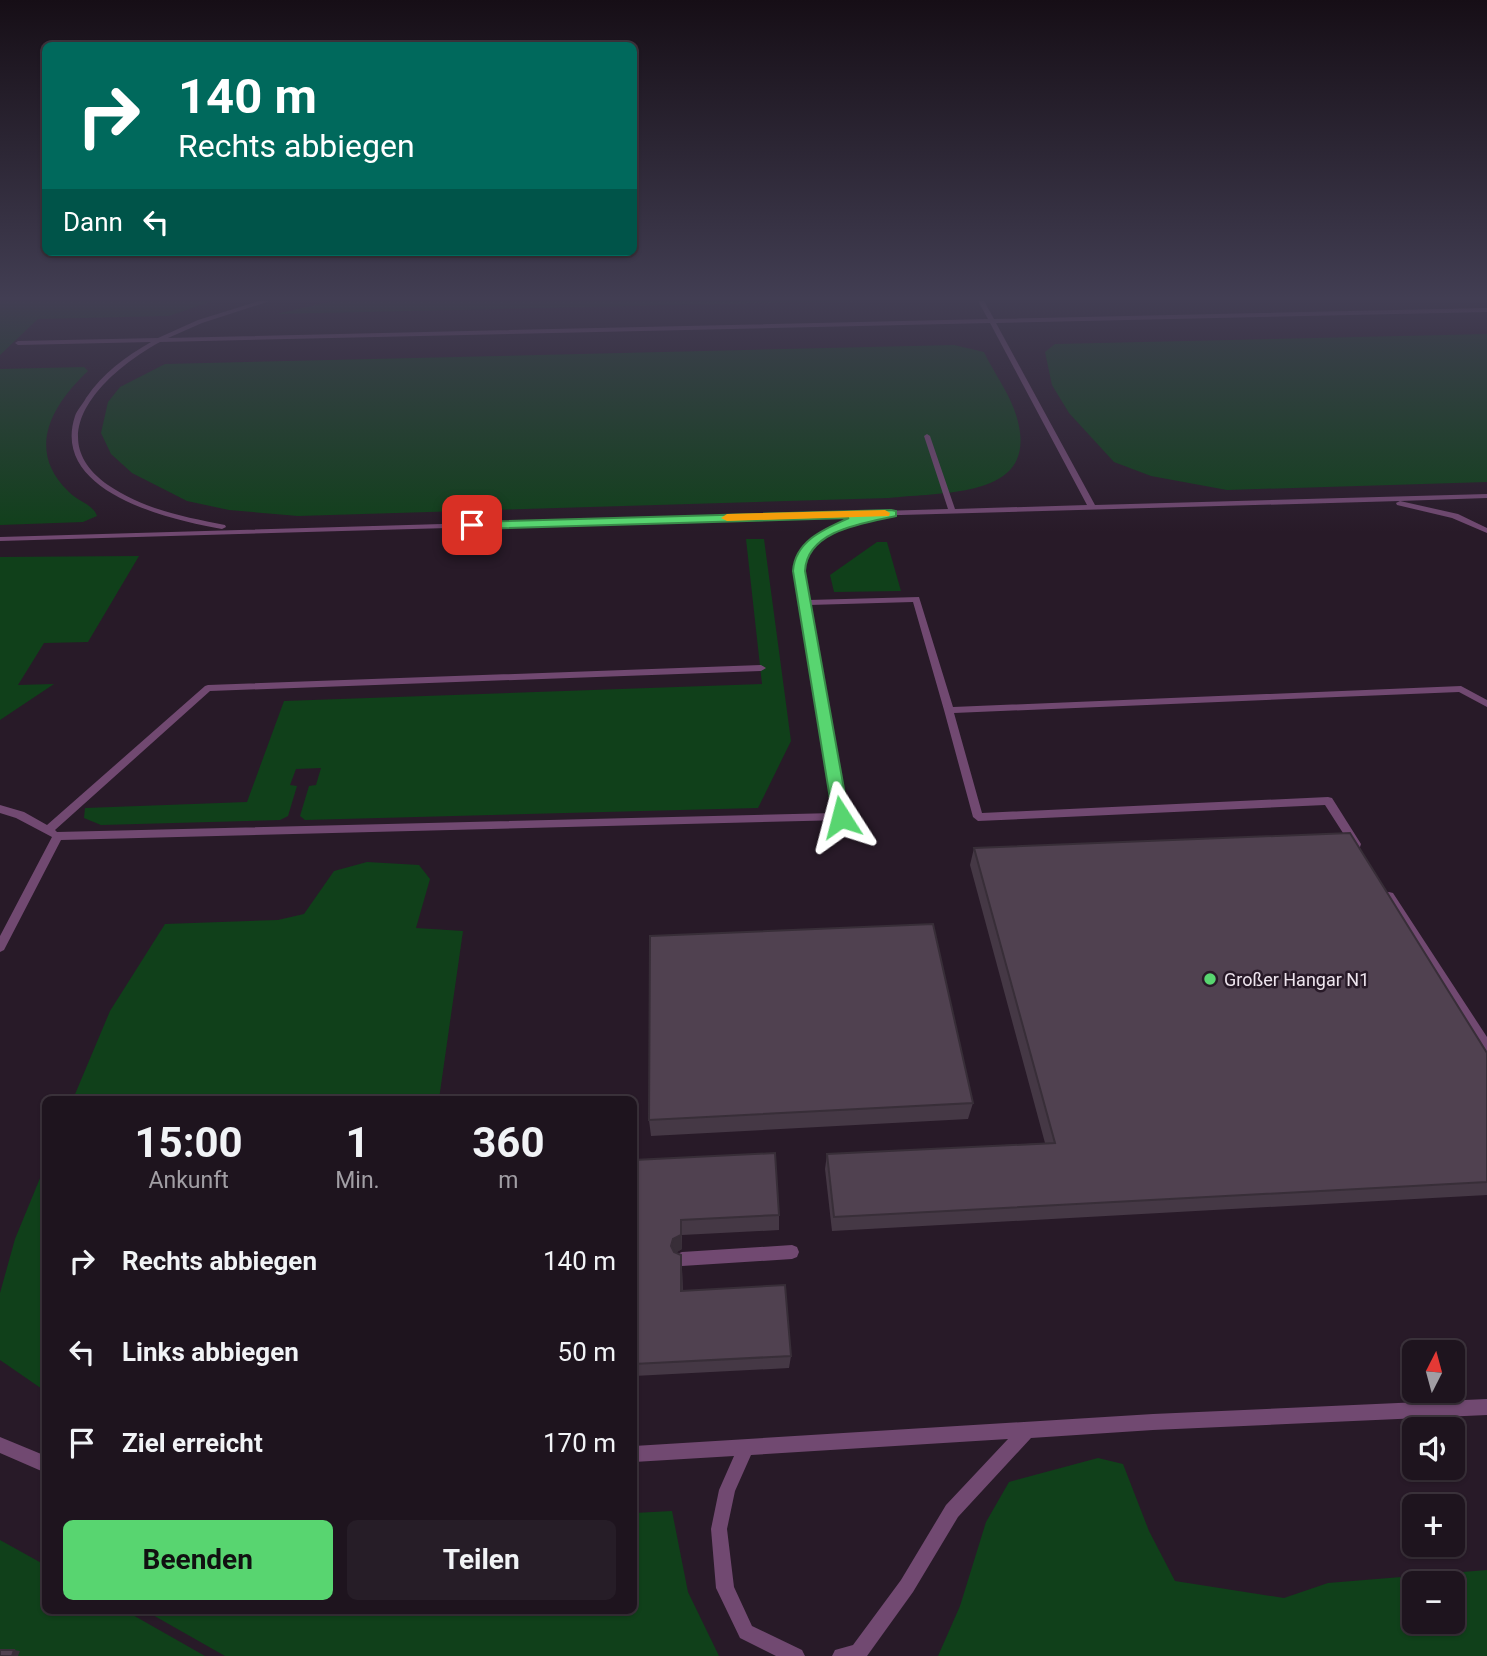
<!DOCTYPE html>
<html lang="de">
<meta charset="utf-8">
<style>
body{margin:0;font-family:Roboto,sans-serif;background:#261d27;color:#f1f3f6;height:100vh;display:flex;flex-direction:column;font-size:26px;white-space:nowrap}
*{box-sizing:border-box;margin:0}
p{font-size:23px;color:#a19ea4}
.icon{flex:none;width:38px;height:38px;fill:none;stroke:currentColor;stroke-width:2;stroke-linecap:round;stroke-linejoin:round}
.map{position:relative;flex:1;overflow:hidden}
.panel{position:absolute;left:42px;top:1096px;width:595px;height:518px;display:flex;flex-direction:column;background:#1e141e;border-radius:10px;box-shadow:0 2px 5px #0004,0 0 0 2px #3c333c}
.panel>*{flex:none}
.guide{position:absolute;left:42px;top:42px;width:595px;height:214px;border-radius:10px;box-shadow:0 2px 5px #0004,0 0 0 2px #3c333c;background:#00695c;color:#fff;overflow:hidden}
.needle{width:46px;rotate:6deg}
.controls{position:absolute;left:1402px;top:1340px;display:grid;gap:14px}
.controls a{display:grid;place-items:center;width:63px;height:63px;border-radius:10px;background:#1e141e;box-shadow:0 2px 5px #0004,0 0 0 2px #3c333c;font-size:35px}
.pin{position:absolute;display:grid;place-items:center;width:60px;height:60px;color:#fff;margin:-30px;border-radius:14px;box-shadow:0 4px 10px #0006}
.me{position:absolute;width:77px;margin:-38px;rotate:351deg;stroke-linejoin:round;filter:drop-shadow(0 0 5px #0008)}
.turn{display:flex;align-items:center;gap:24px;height:147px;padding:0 21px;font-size:32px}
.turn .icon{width:91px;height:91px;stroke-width:2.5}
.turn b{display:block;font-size:49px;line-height:60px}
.then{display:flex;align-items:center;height:66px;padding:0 21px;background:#0003;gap:14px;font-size:26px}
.eta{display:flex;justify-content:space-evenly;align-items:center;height:119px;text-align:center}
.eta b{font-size:42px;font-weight:700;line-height:49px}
.cta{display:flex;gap:14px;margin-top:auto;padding:14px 21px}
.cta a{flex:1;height:80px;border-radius:10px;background:#58d570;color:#111;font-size:28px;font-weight:700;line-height:80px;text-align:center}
.cta a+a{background:#261d27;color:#f1f3f6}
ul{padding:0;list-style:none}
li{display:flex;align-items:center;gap:21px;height:91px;padding:0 21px}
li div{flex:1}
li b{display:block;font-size:26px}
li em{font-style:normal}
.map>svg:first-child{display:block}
.green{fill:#10401a;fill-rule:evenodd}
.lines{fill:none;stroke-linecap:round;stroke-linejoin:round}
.service{fill:#714971;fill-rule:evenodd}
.wall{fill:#453845}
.shaded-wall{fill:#382e38}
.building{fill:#504150;stroke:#382e38;stroke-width:2}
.route{fill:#58d570;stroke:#398a49;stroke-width:2}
.slow{fill:#f59e0b}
.poi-dot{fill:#58d570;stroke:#281a28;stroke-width:2.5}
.labels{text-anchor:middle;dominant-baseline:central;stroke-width:5;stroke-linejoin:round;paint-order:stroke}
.poi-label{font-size:18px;fill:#ede4ed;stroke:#281a28;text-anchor:start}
</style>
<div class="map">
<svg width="1487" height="1656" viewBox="0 0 1487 1656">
<rect width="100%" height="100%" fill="#281a28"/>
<path class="green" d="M0,301H213L169,316L38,319L0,355Z
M333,301H859L276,314Z
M1487,334V482L1227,490L1151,476L1114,462L1069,413L1052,385L1045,352L1055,344Z
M954,345L984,352C993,371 1007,390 1014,409C1047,499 948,491 889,498L298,516L229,510L187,501L132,473L111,454L101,433L108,402L120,387L165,364Z
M84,367L88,371C52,405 25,450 69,492C77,501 93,504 97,516L83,522L0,525V369Z
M746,539H764L791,741L758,808L305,820L300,816L309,786L316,785L321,768L296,769L290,785L297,786L288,816L280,820L101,825L84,818L85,808L247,802L284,701L762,684Z
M877,542H887L901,591L834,592L830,575Z
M139,556L88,642L44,643L18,685L54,684L0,720V557Z
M367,862L419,865L430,879L416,928L463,931L439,1099H73L110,1011L165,924L278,920L304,914L334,871Z
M45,1166V1391L0,1360V1293L15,1239Z
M1098,1458L1123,1464L1149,1531L1175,1581L1284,1598L1328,1583L1487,1570V1656H938L960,1606L986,1522L1009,1482ZM1414,1584H1452V1622H1414Z
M672,1511L688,1592L719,1656H225L144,1610H634V1513Z
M0,1540L45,1565L46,1610H124L205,1656H0Z"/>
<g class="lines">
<path class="service" d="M259,301H270L202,323L168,338L988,319L978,301H984L994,319L1487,308V312L996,323L1095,505L1487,494V498L1400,501L1458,514L1487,528V533L1452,518L1397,505L1396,503L1400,501L864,516L865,520C841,527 803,541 803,572C803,581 807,591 808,600L919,597L953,707L1461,686L1487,700V707L1459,692L954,713L982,813L1328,797L1332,798L1361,844L1360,847H1352L1325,805L978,821L973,817L944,710L913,602L809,605L846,817L845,820L61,840L4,950L0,952V936L52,837L16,818L0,813V805L24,812L47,825L205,686L208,685L761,665L766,668L761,671L210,691L55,830L57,832L835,813L795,571C802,539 830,525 859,516L0,541V537L948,509L924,436L927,434L930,436L955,509L1087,505L990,323L160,342C110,369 36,434 108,485C143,509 184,517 225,525L226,527L222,529C170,520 50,492 75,416C77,410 83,404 86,398C103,373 125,357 151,342L18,345L15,343L18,341L158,338L198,320Z
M1389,892L1393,893L1487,1037V1053L1483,1052L1385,899L1383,896L1385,893Z
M792,1245L797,1247L799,1252L797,1257L792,1259L682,1266L677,1264L675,1259L677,1254L682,1252Z
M1487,1399V1415L1153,1430L1031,1438L958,1517L913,1592L867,1656H832L835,1650L853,1645L901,1580L946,1505L1008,1439L751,1455L735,1491L727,1529L734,1587L752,1626L802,1650L805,1656H776L740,1638L716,1588L711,1529L719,1490L734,1456L634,1462V1446L1153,1414Z
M0,1437L46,1456V1473L0,1453Z"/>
</g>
<path class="wall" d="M974,848L1487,1053V1195L832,1231L825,1169L827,1154L1045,1143L970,865Z
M973,1103L968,1119L651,1136L649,1120Z
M634,1160L779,1215V1230L682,1235V1249L675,1253L682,1269L683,1291L791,1356L789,1368L634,1376Z"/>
<path class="shaded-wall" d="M681,1220L682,1249L675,1253L671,1246Z
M681,1255L682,1269L683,1304L681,1291Z
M14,1650L20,1651L18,1656H12Z"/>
<path class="building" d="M1350,833L1487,1053V1182L834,1217L827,1154L1055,1143L974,848Z
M933,924L973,1103L649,1120L650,936Z
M775,1153L779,1215L681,1220V1235L673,1239L671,1246L674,1252L681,1255V1291L785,1285L791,1356L634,1364V1160Z
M0,1650H14L12,1656H0Z"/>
<linearGradient id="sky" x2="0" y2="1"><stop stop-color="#160e16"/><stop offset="0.56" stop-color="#423e53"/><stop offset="1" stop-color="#423e53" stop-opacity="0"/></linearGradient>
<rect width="1487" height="533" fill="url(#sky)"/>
<path class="route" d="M891,510L896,511V516C864,523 807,530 805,571L849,817L841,822L833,817L793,571C795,541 824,529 849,518L472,529L467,525L472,522Z"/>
<path class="slow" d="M885,510L890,513L889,516L727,521L721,518L727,514Z"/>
<circle class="poi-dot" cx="1210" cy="979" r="7"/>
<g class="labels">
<g class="poi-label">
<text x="1224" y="979">Großer Hangar N1</text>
</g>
</g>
</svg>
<div class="controls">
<a><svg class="needle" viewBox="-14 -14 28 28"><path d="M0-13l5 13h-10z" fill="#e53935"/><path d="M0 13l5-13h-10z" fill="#a19ea4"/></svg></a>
<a><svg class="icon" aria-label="sound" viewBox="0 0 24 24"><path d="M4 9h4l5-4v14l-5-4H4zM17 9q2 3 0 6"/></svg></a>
<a>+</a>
<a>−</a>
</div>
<div class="pin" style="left:472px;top:525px;background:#d93025"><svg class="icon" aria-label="arrive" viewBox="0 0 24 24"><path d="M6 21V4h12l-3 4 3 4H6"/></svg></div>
<svg class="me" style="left:841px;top:817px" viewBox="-20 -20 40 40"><path d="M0-17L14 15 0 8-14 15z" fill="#58d570" stroke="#fff" stroke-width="4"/></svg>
<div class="guide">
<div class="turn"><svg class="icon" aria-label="right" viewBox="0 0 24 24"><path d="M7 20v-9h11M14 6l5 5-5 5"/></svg><div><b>140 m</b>Rechts abbiegen</div></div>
<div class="then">Dann<svg class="icon" aria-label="left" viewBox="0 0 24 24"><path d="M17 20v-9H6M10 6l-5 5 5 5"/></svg></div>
</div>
<section class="panel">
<div class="eta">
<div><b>15:00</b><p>Ankunft</p></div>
<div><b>1</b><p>Min.</p></div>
<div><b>360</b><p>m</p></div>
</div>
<ul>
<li><svg class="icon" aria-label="right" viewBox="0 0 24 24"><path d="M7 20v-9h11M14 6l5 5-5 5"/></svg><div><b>Rechts abbiegen</b></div><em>140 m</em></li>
<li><svg class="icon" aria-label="left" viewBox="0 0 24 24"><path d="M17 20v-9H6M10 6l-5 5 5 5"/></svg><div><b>Links abbiegen</b></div><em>50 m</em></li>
<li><svg class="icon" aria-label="arrive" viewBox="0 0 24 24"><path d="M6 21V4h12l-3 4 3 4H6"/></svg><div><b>Ziel erreicht</b></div><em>170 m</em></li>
</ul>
<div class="cta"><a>Beenden</a><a>Teilen</a></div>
</section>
</div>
